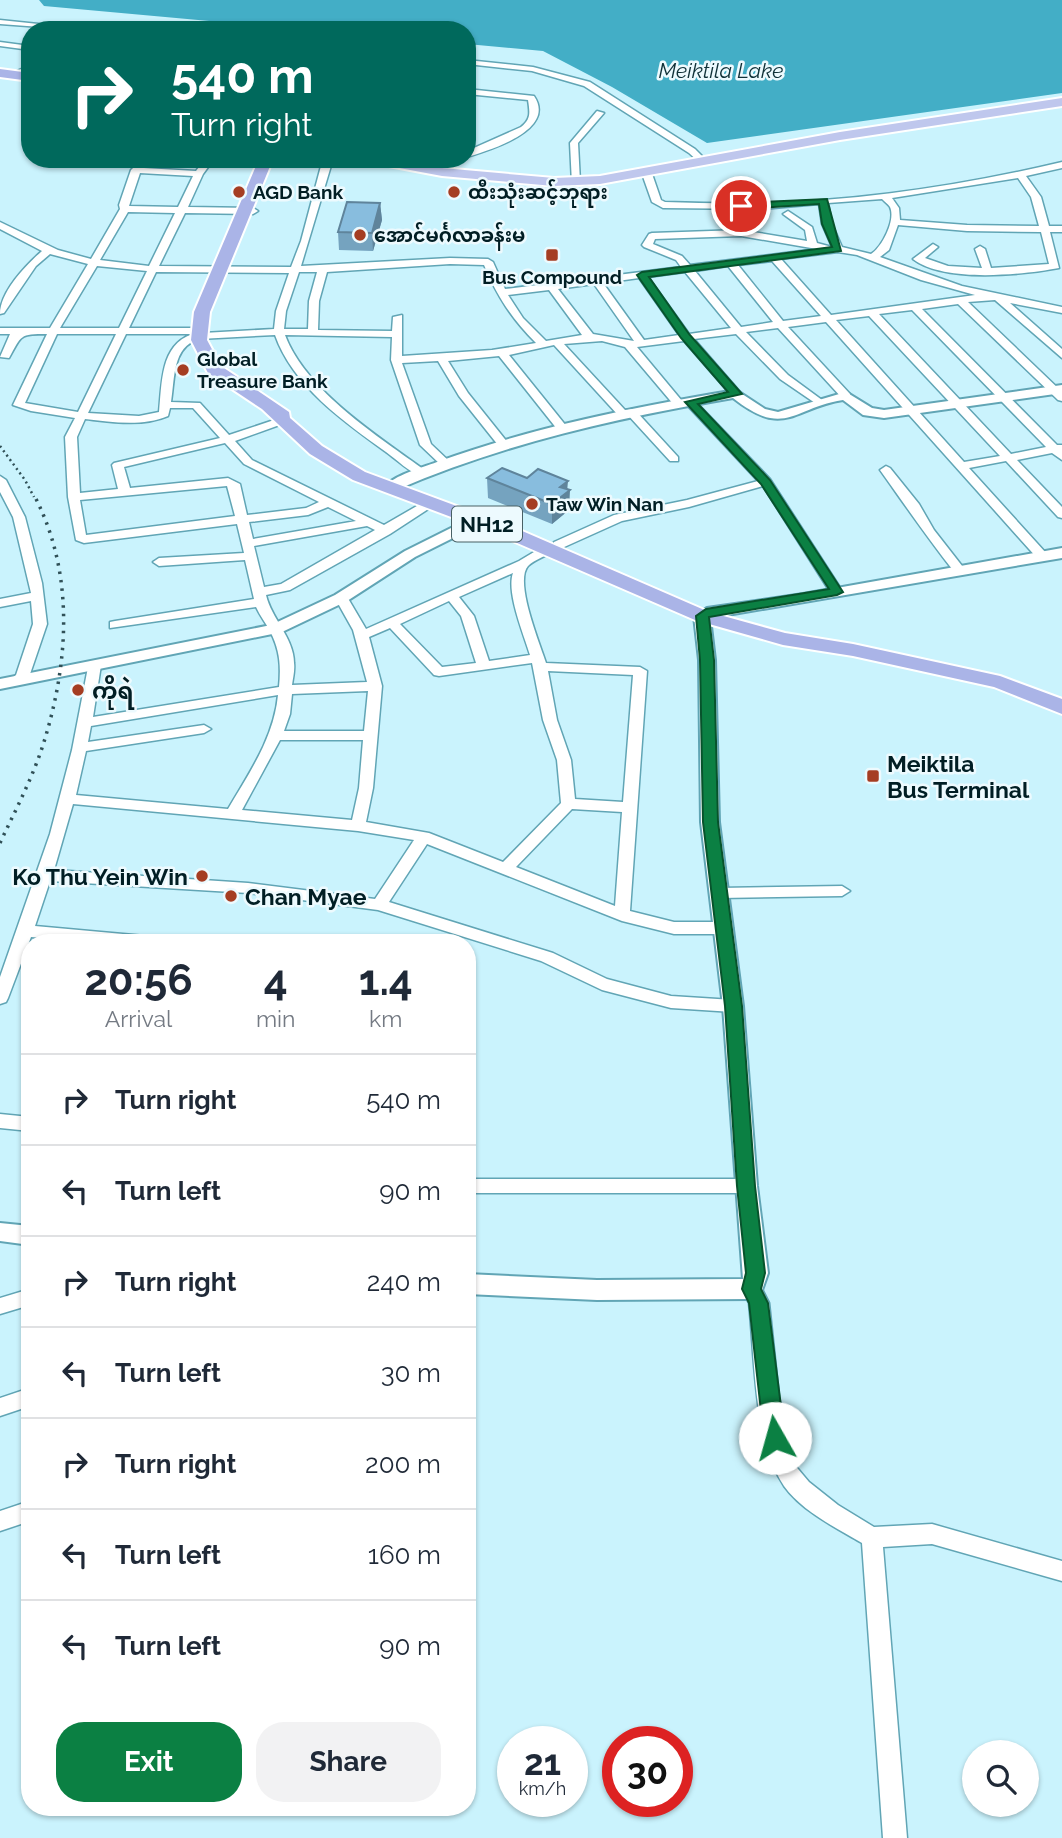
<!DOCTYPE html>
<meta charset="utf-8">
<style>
body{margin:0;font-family:Raleway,"Noto Sans Myanmar",sans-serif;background:#f2f2f3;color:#1f2937;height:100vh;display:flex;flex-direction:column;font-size:26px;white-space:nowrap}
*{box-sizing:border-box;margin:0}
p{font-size:23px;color:#747a83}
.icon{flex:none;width:38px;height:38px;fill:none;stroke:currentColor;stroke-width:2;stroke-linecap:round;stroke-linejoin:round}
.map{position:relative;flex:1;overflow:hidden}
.details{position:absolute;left:21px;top:934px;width:455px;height:882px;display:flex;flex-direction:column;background:#fff;border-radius:28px;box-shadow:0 2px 5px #0004}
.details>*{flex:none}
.hud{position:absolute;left:21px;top:21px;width:455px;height:147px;border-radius:28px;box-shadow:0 2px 5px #0004;background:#00695c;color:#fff;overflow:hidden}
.buttons{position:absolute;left:962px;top:1740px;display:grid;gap:14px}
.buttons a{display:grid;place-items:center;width:77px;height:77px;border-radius:50%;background:#fff;box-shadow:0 2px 5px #0004;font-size:35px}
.speed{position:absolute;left:497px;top:1726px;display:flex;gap:14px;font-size:35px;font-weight:700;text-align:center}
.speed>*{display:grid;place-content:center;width:91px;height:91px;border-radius:50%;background:#fff;box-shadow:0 2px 5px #0004;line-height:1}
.speed small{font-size:18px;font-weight:400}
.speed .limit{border:10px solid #d22;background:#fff;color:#111}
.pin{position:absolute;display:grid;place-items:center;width:60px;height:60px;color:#fff;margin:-30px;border:4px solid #fff;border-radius:50%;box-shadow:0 2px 7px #0007}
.me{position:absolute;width:77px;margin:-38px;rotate:353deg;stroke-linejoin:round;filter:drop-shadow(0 0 5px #0008)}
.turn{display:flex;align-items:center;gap:24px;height:147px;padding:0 35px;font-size:32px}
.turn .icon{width:91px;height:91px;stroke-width:2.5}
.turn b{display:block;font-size:49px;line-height:60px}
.eta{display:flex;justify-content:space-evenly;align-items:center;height:119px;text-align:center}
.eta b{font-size:42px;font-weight:700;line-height:49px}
.cta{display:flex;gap:14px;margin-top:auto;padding:14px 35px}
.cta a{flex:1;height:80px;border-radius:28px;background:#0b8043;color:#fff;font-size:28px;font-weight:700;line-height:80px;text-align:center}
.cta a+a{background:#f2f2f3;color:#1f2937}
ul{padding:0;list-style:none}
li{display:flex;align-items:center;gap:21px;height:91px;padding:0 35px;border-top:2px solid #e0e1e3}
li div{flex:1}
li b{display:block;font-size:26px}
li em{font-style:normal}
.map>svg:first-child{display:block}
.water{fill:#43aec6}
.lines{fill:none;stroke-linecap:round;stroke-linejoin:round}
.minor-casing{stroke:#61a5b5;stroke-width:3}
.tertiary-casing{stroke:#61a5b5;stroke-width:4}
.primary-casing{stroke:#fff;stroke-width:4}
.trunk-casing{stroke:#fff;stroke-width:4}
.minor{fill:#fff;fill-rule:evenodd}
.tertiary{fill:#fff;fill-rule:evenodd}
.primary{fill:#bfc7ed;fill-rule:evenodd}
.trunk{fill:#aab4e7;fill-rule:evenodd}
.rail-far1{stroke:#305057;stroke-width:2.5;stroke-dasharray:2 3.5;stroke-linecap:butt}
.rail{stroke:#305057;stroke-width:3.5;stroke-dasharray:2.5 6;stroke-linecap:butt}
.wall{fill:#75a3bf}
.shaded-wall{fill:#5f849b}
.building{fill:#88bdde;stroke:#5f849b;stroke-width:2}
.route{fill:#0b8043;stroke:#07532c;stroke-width:2}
.poi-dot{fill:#a53d22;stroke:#edfafe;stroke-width:2.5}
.labels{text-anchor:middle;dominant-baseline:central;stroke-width:5;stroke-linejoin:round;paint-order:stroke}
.far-poi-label{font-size:19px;font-weight:bold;fill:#011e24;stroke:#edfafe;text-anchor:start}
.far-water-label{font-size:21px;font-style:italic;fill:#103138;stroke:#edfafe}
.shield{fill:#edfafe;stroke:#486065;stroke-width:2}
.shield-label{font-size:21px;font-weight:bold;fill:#011e24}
.poi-label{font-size:23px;font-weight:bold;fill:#011e24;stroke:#edfafe;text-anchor:start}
</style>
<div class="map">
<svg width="1062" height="1838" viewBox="0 0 1062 1838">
<rect width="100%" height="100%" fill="#caf3fd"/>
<path class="water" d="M39,0H1062V93L707,143L612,87L543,51L467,44V30H307L44,6Z"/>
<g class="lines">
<defs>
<path id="minor" d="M0,20L77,28L81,30L0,24Z
M0,42L30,46V50L0,46Z
M467,60L533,67L590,82L695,149L707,161L700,163L689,153L584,86L532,71L467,64Z
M30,65V71L17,75V71Z
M467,89L534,96C557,130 490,150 467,157V151L521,127C531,119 530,113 528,100L467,94Z
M597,111L604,113L578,143L580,182L572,184L570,143Z
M142,159H152L144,168L196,171L205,159H214L203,174L188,207L253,208L258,211L253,214L185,213L159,266L291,267L301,241L321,166L324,159H333L301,266L450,258L488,259L493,262L505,289L681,267L676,260L644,247L642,245L649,234L652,233L741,230L807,241L805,230L783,214L788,211L812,227L817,243L832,247L822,224L819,204L762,209L663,208L652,202L641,171L646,168L651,171L661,200L665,202C697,203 729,204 761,203C861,201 965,185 1062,162V168L1026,176L1041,197L1049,226H1062V232H1050L1059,268C1022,275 944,283 913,259L933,244L938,247L925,258L948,266L982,268L975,249L980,246L985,249L991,268L1049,264L1041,232L967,231L898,225L889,250L880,257L962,286L1062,307V313L1010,303L1062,349V358L995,300L968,302L1062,392V401L1058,400L958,304L922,309L1057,445H1062V460L1052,453L1017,460L1062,507V518L1058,517L1006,461L969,468L1046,553L1048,556L1042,560L1038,559L826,322L788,327L850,394V398H842L778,328L746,332L788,375L822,400L824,402L818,405L780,379L736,334L694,339L740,392V396H732L684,341L637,347L682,401V405H674L625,347L602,341L564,344L625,410L634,409L678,457V461H670L627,414L618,415L554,345L509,355L567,427L561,430L557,429L499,356L448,361L468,393L508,443L502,446L498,445L459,396L438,361L402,363L431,444L451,463L445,467L441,465L420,445L391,360L392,337L285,335C306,391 379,437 426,471L428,473L422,477C409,472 397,460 386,452C344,422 293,386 275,335L199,339C172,347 175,378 171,402L200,403L229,435L277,419H285V423L235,441L252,460L384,525L429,499H437L439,502L390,534L290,590L266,595C271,618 294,638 294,663C295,670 293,678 292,685L367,682L353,630L335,598L336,595H346L366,629L519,561L544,546H552V552C546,556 534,560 528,566C514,582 540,644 546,663L640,667L647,671L630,911L674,922H725L733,928L725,934H674L622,921L427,844L389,902L553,953L607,979L671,996L733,1000L739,1002L741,1006L739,1010L733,1012L671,1008L602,990L541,961L378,910L248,893L50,881L35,926L156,937L164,943H98L31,937L8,998L6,1002L0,1004V977L50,834L72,750L89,662L94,661L101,665L93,717L279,687C281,666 280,650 270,631C266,623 260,616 256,607L110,628V622L115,621L254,599L245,560L159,566L153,562L159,558L244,553L237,524L84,543L76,540L68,497L65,437L75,418L31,411L13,405L47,334C19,334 22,335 9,358L0,357L10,334H0V328H50L88,264L50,254L36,266L4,313L0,314C0,292 26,265 42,251L0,229V222L58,250L91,259L120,209L119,205L131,170ZM140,173L193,176L178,207L129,206ZM1018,178L1031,197L1039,226L967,225L900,220L899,208L892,198ZM882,199C884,201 888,204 890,207C896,220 882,247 871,254L842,247L832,224L828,203ZM128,212L175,213L149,266L100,260ZM741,236L817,249L690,265L682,256L653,244L655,239ZM838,252L857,255L921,280L975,295L831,315L781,259ZM772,261L821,316L783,321L738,265ZM450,264L484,265C497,296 512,319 536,343L492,350L402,356V315L393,317L392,331L318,330L319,301L327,272ZM97,266L147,271L119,328H60ZM728,266L773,322L741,327L695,271ZM156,272L289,273L276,311L274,329L203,333V329L199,328H129ZM299,272H317L309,301L308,329H284L286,311ZM685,272L731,328L689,334L648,277ZM639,278L679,335L644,340L603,283ZM594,284L634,341L593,334L558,289ZM549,290L582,335L546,341L523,318L508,295ZM912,310L1046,447L1011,454L879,314ZM869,316L1000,456L964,462L836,320ZM57,334H116L78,412L25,403ZM126,334H193C160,344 162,384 159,412L139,416L88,413ZM170,408H193L220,438L114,463L112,465L118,489L80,493L77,437L85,419C112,422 142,427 168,416ZM225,443L244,464L319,502L306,508L247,515L240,484L228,478L130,488L124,467ZM227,486L235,516L86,535L80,500ZM328,507L356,521L253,539L249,522L308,515ZM367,526L375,530L281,584L264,587L254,546ZM513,573C506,592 524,635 530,655L489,661L474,616L459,597ZM449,601L461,616L476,663L442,667L400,624ZM390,628L434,675L439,676L532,663L543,720L557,760L561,803L503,862L429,833L366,822L373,788L382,686L369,637ZM548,671L633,675L623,802L575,799L571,760L557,720ZM368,691L364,731H284L290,714L292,694ZM278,695C274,738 249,773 228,809L76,795L86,751L204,733L211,729L204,725L88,742L91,726ZM280,740H363L359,788L352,820L242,810ZM73,804L358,831L414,840L375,899L248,883L54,870ZM572,809L622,812L615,906L516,867Z
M451,159H460L445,174H439V170Z
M690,399L694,400L770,479L843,592L842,595H832L763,486L689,507L622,521L562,548H554V542L614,515L687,500L758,481L686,404L684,402Z
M886,466L890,468L919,504L934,530L966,571L964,574H956C929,540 905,505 880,470Z
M0,476L6,480L25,517L42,583L47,624L29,677L17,684L10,680L16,675L33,624L31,601L0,607V599L31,593L13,517L0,492Z
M842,886L850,891L842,896L720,898L712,893L720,888Z
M0,1114L30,1117V1131L0,1128Z
M467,1179H746L752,1181L755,1186L752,1191L746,1193H467Z
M752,1281L759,1283L769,1303L779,1397L788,1447L793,1463L809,1482L838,1505L874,1527L932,1524L1062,1561V1581L932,1544L883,1547L907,1838H883L862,1543C836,1528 802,1511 784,1486C753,1440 755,1357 749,1303L742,1289L745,1283Z
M30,1289V1305L0,1314V1298Z
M30,1388V1406L0,1416V1398Z
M30,1501V1521L0,1531V1511Z"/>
<path id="tertiary" d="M1062,385V393L884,418L863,415L843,400C792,408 785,439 733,398C617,418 505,443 396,490L391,491L384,487C395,475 421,468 437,462C534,427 634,407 736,390L765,409L778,412L846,392L872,408L884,410Z
M480,509L487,513L463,533L415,557L347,601L282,632L0,689V679L271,625L335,595L405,551L453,527Z
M1062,548V558L710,618L715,660L719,822L743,1006L757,1186L768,1273L760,1296L752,1299L597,1300L467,1294V1274L597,1280L743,1279L723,1006L701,822L699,660L694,616L707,608L803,594Z
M0,1223L30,1226V1245L0,1241Z"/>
<path id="primary" d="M1062,98V106L840,140L600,184L554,186L442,176L373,163L366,159H397L442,168L554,178L600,176L840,132Z"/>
<path id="trunk" d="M0,69L30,73V81L0,77Z
M259,159H273L210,312L207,340L221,366L289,412L290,418L322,446L365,472L513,527L709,612L785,633L853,644L1000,676L1062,699V714L994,687L853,656L783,645L695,620L499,535L353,480L310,454L262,409L208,373L191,340L194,312Z"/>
</defs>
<use href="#minor" class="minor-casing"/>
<use href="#tertiary" class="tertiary-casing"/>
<use href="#primary" class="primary-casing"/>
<use href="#trunk" class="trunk-casing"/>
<use href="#minor" class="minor"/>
<use href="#tertiary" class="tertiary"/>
<use href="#primary" class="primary"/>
<use href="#trunk" class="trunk"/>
<path class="rail-far1" d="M0,446L25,480L34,497"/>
<path class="rail" d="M0,843C15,811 32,779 43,745C69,663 75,573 34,495"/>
</g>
<path class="wall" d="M380,203L382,220L373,251L339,250L338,232Z
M487,478H527L567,490L569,510L552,524L488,498Z"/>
<path class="shaded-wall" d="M380,203L382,220L373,251L372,233Z
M568,481L567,492L570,490L569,510L552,524V504L560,487Z"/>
<path class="building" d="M347,202L380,203L372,233L338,232Z
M502,468L527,478L538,469L568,481L560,487L570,490L552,504L487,478Z"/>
<path class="route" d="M827,199L841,251L649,277L689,334L742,394L698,404L770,480L843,592L837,595L709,617L714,660L718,822L742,1006L755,1186L765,1273L761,1289L768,1303L785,1438L782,1444L775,1447L767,1444L764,1438L749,1303L742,1289L746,1273L737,1186L725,1006L703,822L700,660L696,616L706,609L829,589L761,484L685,402L728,392L681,338L637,275L642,272L832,247L822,224L819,204L741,209L736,206L741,203Z"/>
<g class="poi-dot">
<circle cx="239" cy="192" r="7"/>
<circle cx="454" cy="192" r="7"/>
<circle cx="360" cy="235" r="7"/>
<rect x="545" y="248" width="14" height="14" rx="3.5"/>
<circle cx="183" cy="370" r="7"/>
<circle cx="532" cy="504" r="7"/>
<circle cx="78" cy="690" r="7"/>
<rect x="866" y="769" width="14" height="14" rx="3.5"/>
<circle cx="202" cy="876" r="7"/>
<circle cx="231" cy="896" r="7"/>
</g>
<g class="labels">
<g class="far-poi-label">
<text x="253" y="192">AGD Bank</text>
<text x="468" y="192">ထီးသုံးဆင့်ဘုရား</text>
<text x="374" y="235">အောင်မင်္ဂလာခန်းမ</text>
<text x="552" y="277" text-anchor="middle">Bus Compound</text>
<text x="197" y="359">Global<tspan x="197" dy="22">Treasure Bank</tspan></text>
<text x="546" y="504">Taw Win Nan</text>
</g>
<g class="far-water-label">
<text x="721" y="70">Meiktila Lake</text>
</g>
<rect class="shield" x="452" y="506.5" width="70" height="35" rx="5"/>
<g class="shield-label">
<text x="487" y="524">NH12</text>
</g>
<g class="poi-label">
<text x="92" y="690">ကိုရဲ</text>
<text x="887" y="763">Meiktila<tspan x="887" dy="26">Bus Terminal</tspan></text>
<text x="188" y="876" text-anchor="end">Ko Thu Yein Win</text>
<text x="245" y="896">Chan Myae</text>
</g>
</g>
</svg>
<div class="buttons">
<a><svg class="icon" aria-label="search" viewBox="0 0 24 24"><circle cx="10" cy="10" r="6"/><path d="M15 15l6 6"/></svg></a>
</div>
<div class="speed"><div>21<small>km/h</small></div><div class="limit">30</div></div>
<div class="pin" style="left:741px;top:206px;background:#d93025"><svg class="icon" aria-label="arrive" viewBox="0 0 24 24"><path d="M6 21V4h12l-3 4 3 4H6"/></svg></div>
<svg class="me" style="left:775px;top:1438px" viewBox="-20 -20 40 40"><circle r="19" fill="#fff"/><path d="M0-13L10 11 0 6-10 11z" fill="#0b8043"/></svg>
<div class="hud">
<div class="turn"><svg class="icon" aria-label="right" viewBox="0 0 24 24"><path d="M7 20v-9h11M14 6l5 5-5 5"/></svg><div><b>540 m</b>Turn right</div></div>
</div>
<section class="details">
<div class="eta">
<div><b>20:56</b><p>Arrival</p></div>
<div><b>4</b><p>min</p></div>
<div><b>1.4</b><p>km</p></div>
</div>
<ul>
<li><svg class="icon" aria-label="right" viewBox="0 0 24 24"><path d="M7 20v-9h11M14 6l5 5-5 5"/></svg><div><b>Turn right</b></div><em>540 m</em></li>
<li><svg class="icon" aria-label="left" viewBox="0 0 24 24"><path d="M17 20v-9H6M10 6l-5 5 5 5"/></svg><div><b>Turn left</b></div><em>90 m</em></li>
<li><svg class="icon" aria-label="right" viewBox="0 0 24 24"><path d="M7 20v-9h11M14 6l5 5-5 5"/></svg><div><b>Turn right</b></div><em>240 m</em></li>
<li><svg class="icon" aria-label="left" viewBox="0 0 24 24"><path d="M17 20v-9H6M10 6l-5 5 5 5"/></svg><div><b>Turn left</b></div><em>30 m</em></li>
<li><svg class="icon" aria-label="right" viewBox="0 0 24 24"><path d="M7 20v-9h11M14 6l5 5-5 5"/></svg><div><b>Turn right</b></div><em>200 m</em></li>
<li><svg class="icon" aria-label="left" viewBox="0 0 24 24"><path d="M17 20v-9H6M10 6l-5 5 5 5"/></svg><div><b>Turn left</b></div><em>160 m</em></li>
<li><svg class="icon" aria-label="left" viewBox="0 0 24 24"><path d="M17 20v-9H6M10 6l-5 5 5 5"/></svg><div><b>Turn left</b></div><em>90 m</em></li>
</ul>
<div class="cta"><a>Exit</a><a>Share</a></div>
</section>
</div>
